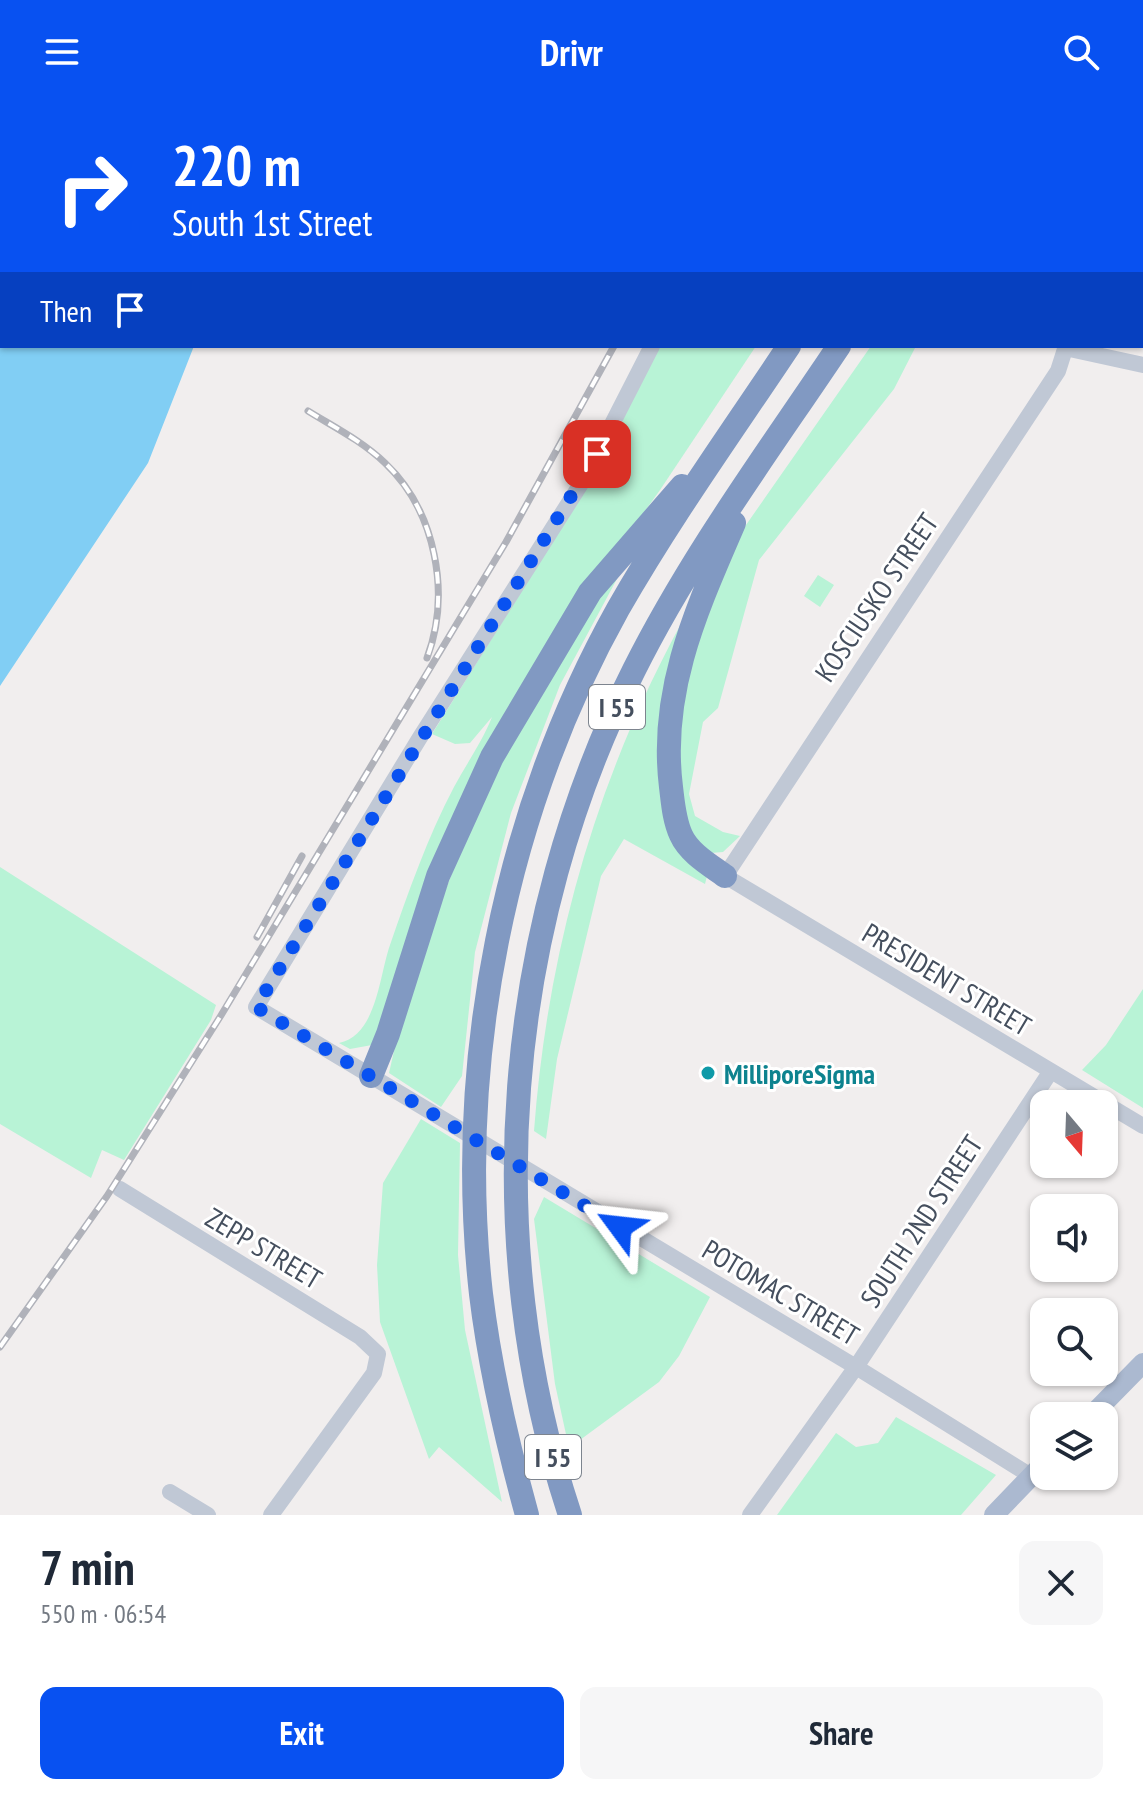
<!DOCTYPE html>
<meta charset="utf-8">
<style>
body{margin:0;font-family:"PT Sans Narrow",sans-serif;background:#f6f6f7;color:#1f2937;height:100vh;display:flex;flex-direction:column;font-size:30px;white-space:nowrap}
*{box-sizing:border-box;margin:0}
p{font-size:26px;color:#747a83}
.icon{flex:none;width:44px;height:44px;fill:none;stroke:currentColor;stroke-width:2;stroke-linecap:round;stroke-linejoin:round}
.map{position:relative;height:1411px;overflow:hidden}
.side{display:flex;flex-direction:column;background:#fff;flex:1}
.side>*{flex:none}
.top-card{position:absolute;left:0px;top:0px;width:1144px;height:244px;box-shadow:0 2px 6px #0004;background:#0851f1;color:#fff;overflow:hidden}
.needle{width:52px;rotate:161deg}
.fabs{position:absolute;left:1030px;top:986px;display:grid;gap:16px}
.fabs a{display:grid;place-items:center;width:88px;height:88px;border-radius:16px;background:#fff;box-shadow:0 2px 6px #0004;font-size:40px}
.pin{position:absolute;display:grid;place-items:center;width:68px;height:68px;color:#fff;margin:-34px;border-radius:16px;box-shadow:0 4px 12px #0006}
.me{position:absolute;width:88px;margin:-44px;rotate:300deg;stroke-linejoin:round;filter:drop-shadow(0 0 6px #0008)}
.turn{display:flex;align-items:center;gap:28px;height:168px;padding:0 40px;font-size:36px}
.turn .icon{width:104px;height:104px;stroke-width:2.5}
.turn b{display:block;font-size:56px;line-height:68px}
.then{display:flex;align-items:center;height:76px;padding:0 40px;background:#0003;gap:16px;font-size:30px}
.round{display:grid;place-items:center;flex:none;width:84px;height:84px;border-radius:16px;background:#f6f6f7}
.summary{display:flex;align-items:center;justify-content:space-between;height:136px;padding:0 40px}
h1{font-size:48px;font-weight:700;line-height:60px}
.button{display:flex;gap:16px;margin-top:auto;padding:16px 40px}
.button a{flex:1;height:92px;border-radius:16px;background:#0851f1;color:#fff;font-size:32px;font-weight:700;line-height:92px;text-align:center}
.button a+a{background:#f6f6f7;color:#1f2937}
header{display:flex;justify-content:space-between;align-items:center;height:104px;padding:0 40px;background:#0851f1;color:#fff;font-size:36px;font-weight:700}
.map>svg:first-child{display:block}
.green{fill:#b8f3d6}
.water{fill:#81cef4}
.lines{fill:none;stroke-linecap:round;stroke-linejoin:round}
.minor{stroke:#c0c8d5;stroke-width:16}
.major{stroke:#abb9d0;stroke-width:20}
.highway{stroke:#8199c2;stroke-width:24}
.rail-casing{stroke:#b0b2ba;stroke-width:7}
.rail{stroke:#fff;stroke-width:4;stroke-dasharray:12;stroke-linecap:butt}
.route{stroke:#0851f1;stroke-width:14;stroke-dasharray:0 25.2}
.culture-dot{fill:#0f9aa8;stroke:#fff;stroke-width:3}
.labels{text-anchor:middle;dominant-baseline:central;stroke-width:6;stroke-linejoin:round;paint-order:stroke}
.shield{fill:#fff;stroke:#7d848e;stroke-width:2}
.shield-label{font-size:26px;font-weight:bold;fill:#454f5e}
.street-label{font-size:28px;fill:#454f5e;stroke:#fff}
.culture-label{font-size:28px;font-weight:bold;fill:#0d838f;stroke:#fff;text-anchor:start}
</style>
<header><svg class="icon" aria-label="menu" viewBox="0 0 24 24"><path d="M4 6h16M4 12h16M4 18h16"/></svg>Drivr<svg class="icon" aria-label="search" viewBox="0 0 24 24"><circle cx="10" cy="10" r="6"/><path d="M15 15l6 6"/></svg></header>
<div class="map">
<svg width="1143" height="1411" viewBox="0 0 1143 1411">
<rect width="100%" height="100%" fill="#f1eeee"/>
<path class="green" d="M659,242H756L660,386L549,541L372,941L350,945L339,939C377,931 379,872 390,841C408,789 428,732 454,683C467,659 482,638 492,613L470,639L455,640L432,630L583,389Z
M871,242H916L894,285L759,456L718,604L703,618L689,690L695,712L723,728L740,732L723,748L711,749L685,724L679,702V586L739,431Z
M625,460L560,581L511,709L475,848L462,972L441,1003L389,969L409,881L479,699L577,522Z
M818,471L834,481L820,503L804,492Z
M692,500L664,666L708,768L705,780L624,735L601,772L557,955L546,1035L534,1027C548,840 599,664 692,500Z
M0,763L216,901L211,916L124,1056L102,1046L91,1074L0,1020Z
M1143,885V1004L1082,966L1106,941Z
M421,1015L460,1039L458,1151L465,1226L502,1398L439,1343L429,1355L380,1218L377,1161L383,1079Z
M544,1093L710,1193L679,1252L659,1278L569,1344L555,1280L534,1115Z
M896,1313L996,1371L961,1411H777L836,1329L856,1343L878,1339Z"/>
<path class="water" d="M0,0H322L2,2V242H194L148,359L0,582Z"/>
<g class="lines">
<path class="minor" d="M765,2L766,0
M1115,2L1116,0
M652,242L584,375L419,635L256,903L856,1263L1031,1372
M1066,242L1058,267L725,772L1143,1022
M1065,244L1143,261
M120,1085L360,1233L378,1250L374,1269L271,1411
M170,1388L208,1411
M750,1411L856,1263L1051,967"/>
<path class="major" d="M1091,1312L1143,1259
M994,1411L1044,1359"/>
<path class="highway" d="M948,2L950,0
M999,2L1001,0
M725,772C710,761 689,749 681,731C674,716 673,699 671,683C659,586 697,505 734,419
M371,972L388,930L438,772L492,653L590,488L682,382
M527,1411C507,1338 490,1265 481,1190C455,958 504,709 618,505C670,414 731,329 789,242
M570,1411C479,1137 504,824 634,566C691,452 768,348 839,242"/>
<defs>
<path id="rail" d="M739,2L741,0
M308,307C334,323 362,337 385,359C436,407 451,490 427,554
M257,833L302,752
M0,1243L107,1092L220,913L506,438L614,242"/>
</defs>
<use href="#rail" class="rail-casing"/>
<use href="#rail" class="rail"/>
</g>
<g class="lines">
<path class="route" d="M597,350L256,903L620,1123"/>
</g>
<circle class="culture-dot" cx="708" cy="969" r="8"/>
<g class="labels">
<g class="shield">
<rect x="589" y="581" width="56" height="44" rx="6"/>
<rect x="525" y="1331" width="56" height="44" rx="6"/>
</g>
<g class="shield-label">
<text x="617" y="603">I 55</text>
<text x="553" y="1353">I 55</text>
</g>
<g class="street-label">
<text transform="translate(876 493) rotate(-56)">KOSCIUSKO STREET</text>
<text transform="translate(947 875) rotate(31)">PRESIDENT STREET</text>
<text transform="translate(921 1117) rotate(-57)">SOUTH 2ND STREET</text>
<text transform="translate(264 1144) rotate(31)">ZEPP STREET</text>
<text transform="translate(781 1188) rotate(31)">POTOMAC STREET</text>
</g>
<g class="culture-label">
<text x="724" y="969">MilliporeSigma</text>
</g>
</g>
</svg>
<div class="fabs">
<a><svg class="needle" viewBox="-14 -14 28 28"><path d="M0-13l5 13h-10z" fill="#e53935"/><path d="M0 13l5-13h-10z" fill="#747a83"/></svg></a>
<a><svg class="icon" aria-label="sound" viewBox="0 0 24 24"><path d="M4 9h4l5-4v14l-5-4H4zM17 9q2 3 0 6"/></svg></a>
<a><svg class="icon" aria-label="search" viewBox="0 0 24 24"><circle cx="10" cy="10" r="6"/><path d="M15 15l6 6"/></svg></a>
<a><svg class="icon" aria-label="layers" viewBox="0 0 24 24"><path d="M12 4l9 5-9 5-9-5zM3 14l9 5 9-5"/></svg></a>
</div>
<div class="pin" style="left:597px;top:350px;background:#d93025"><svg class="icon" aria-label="arrive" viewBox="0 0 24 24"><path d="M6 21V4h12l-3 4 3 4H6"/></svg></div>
<svg class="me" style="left:620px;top:1123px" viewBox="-20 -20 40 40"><path d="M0-17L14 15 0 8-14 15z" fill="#0851f1" stroke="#fff" stroke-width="4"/></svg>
<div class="top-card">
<div class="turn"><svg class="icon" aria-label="right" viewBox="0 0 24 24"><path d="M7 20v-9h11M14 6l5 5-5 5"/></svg><div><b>220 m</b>South 1st Street</div></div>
<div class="then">Then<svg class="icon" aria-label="arrive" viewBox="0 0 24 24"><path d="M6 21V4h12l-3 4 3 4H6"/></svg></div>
</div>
</div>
<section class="side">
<div class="summary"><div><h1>7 min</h1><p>550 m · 06:54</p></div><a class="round"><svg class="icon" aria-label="close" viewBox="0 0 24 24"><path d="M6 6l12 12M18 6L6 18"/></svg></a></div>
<div class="button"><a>Exit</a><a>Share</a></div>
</section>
